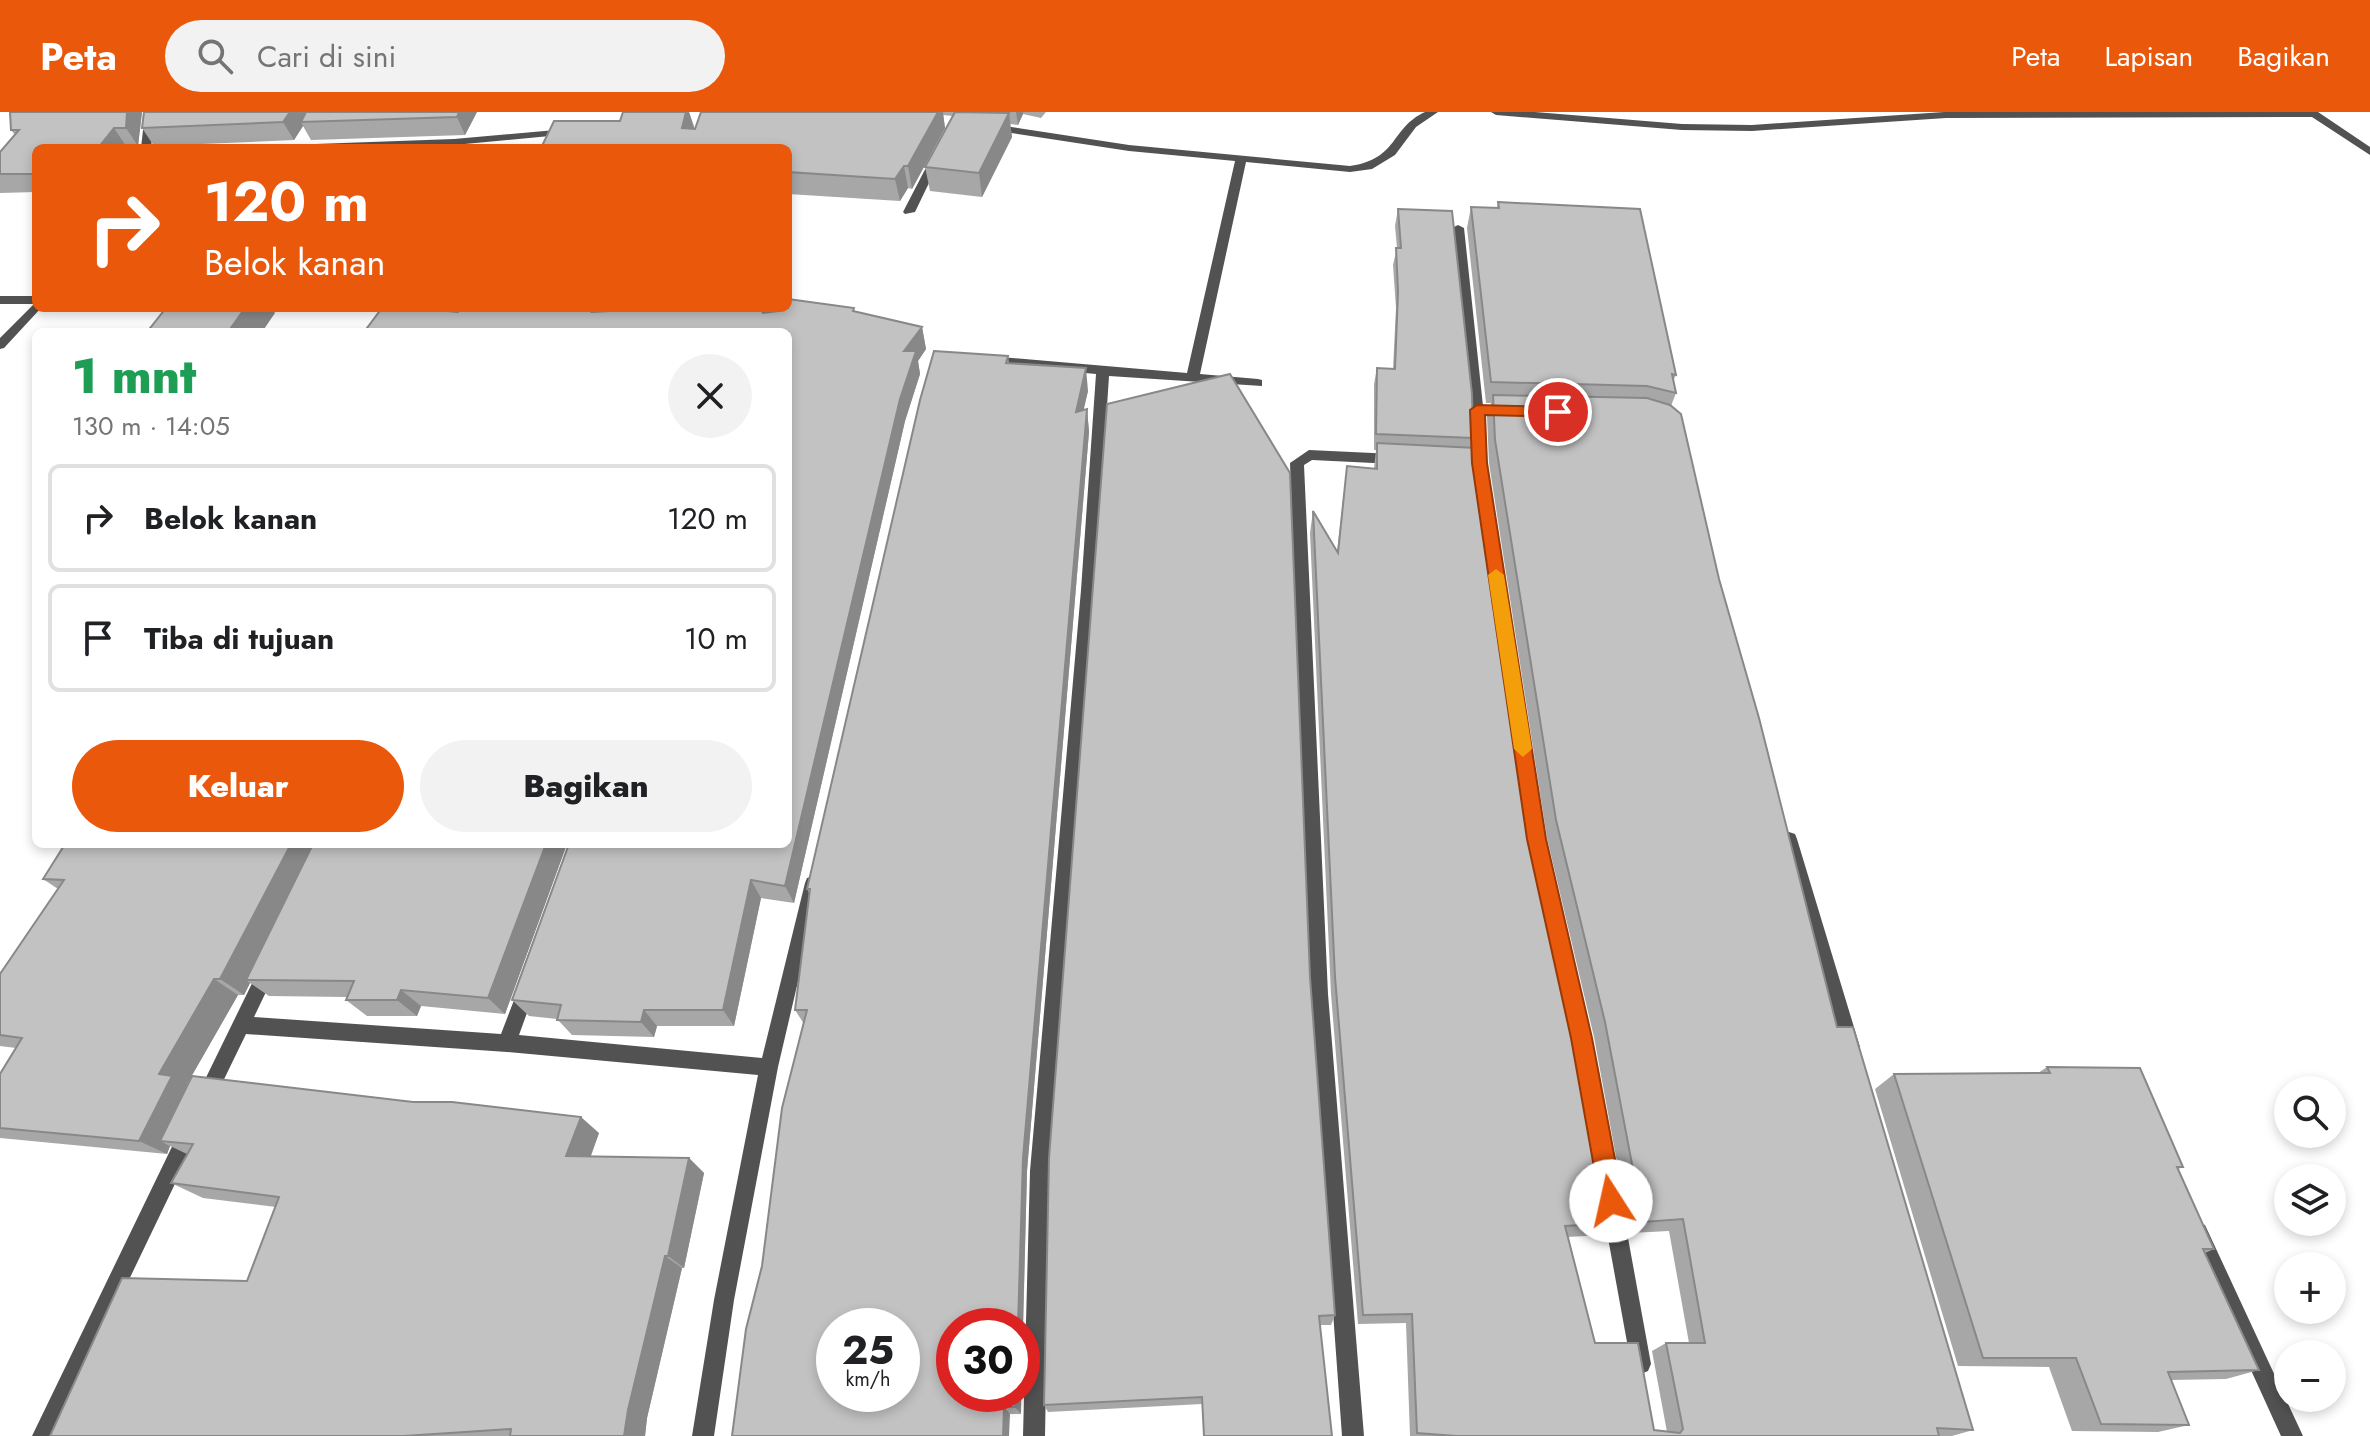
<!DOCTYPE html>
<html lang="id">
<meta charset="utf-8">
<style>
body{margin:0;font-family:Jost,sans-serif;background:#f2f2f2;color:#202124;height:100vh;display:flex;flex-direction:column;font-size:30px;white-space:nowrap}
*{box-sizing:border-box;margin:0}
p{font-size:26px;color:#757577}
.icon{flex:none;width:44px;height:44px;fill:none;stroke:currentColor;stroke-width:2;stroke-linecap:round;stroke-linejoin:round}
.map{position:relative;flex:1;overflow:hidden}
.drawer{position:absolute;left:32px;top:216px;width:760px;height:520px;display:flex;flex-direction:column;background:#fff;border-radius:12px;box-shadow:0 4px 12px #0003}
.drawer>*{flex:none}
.hud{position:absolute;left:32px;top:32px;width:760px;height:168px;border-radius:12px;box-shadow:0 4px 12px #0003;background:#ea580c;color:#fff;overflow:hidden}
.controls{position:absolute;left:2274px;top:964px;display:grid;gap:16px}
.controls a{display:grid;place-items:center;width:72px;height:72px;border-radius:50%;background:#fff;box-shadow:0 4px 12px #0003;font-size:40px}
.speed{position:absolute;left:816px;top:1196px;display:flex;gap:16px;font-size:40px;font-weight:700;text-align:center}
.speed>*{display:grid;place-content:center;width:104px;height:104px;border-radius:50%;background:#fff;box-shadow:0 4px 12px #0003;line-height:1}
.speed small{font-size:20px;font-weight:400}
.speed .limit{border:12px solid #d22;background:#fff;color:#111}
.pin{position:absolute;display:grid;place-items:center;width:68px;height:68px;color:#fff;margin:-34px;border:4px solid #fff;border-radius:50%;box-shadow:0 2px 8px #0007}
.me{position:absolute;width:88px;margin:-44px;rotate:350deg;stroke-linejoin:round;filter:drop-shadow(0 0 6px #0008)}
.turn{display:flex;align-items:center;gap:28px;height:168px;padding:0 40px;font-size:36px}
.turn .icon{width:104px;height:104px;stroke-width:2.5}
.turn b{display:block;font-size:56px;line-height:68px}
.round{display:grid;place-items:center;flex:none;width:84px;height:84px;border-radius:42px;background:#f2f2f2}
.overview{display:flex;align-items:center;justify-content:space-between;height:136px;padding:0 40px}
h1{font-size:48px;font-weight:800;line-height:60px;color:#1e9e55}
.primary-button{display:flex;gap:16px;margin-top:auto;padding:16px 40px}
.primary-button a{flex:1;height:92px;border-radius:48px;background:#ea580c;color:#fff;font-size:32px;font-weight:800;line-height:92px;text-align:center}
.primary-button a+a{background:#f2f2f2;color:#202124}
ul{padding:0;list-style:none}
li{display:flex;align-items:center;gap:24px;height:108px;margin:0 16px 12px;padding:0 24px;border:4px solid #e0e0e0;border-radius:12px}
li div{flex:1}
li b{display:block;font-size:30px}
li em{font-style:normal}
header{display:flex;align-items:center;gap:48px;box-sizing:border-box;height:112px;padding:0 40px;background:#ea580c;color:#fff}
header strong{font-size:38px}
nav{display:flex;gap:44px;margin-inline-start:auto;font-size:28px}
.search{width:560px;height:72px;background:#f2f2f2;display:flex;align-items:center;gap:20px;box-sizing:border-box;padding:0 28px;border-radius:44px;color:#757577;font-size:30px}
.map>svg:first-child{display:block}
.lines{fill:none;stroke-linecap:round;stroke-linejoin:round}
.street{fill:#525252;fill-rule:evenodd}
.wall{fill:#a7a7a7}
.shaded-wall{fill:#888}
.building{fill:#c2c2c2;stroke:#888;stroke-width:2;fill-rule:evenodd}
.route{fill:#ea580c;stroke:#983908;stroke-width:2}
.slow{fill:#f59e0b}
</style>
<header>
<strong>Peta</strong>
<div class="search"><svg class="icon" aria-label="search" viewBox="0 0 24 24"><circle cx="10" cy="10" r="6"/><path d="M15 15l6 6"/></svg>Cari di sini</div>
<nav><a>Peta</a><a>Lapisan</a><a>Bagikan</a></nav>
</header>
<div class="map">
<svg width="2370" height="1324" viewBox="0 0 2370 1324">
<rect width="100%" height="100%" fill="#fff"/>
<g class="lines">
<path class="street" d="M145,0H155L151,36H141Z
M1425,0H1438L1416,15L1395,43L1372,57L1350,60L1246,50L1200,262L1258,267L1262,268V274L1109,264L1095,478L1050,1059L1045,1324H1023L1030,1059L1081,478L1096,262L989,252L983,248L989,244L1187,261L1235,49L1129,39L992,18L987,15L992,12L1129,33L1350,54C1399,47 1390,16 1425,0Z
M1491,0H1535L1682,12L1752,13L1944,0H2318L2370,35V43L2312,5L1946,6L1752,19L1682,18L1496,3Z
M567,17L572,20L571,22L454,33L283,36L288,33L454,27Z
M932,44L941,46L915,100L905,102L903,100Z
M1458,113L1464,116L1483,294L1508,295L1514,299L1508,303H1484L1486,351L1546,734L1544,739L1538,741L1532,739L1530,734L1473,355H1458L1451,350L1458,345L1472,346L1471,298L1452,116Z
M0,184H36V196H41L4,236L0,237V226L34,192H0Z
M1309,338L1394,342L1401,347L1394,352L1312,348L1304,353L1328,882L1364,1324H1342L1310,882L1290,351Z
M1789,720L1795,722L1797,727L1860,935L1857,941L1851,944L1845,941L1842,935L1781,727L1783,722Z
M813,764L819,766L821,771L778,955L734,1188L714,1324H692L714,1188L758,963L507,940L246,922L212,992L205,995L198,992L196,986L261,853L267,851L273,853L276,859L254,905L501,922L521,870L527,868L533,870L536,876L519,923L762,946L805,771L807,766Z
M189,1012L196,1014L199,1021L196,1028L54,1324H32L182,1014Z
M1612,1083L1619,1086L1622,1093L1651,1252L1648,1259L1641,1262L1634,1259L1631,1252L1602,1093L1605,1086Z
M2198,1110L2205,1113L2303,1324H2281L2188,1120L2191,1113Z"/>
</g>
<path class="wall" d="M142,0L138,34L36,36V80L0,81V40L15,23L11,18Z
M144,0H477L465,23L311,28L303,14L294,28L154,34L142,16Z
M623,0H689L695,17L701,0H1046L1041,6L1023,2L1018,13L1010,12L1012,25L982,85L930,79L925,55L953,4L943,3L945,16L912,77L908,76L900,89L788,82V36L620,9Z
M1498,90L1676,263L1673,269L1676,281L1671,294L1719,467L1837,915L1973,1318L1952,1324H1410L1406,1211L1358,1212L1331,882L1310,421L1313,399L1337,440L1347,354L1374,356L1376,338H1374V272L1377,256L1393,257L1396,196L1393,153L1397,136L1395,114L1398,97L1473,326L1471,335L1533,709L1617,1111L1605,1123L1567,1125L1595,1231L1654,1318L1667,1320L1652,1239L1666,1231H1689L1669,1119L1630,1121L1594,925L1547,726L1489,351L1487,305L1491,291H1486L1467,116L1471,95L1497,96Z
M774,199L855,200L922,215L926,237L918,249L920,262L905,309L794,791L761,786L734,914H657L654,925L572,923L557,907L529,904L512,888L788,732V220L458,200Z
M1008,244L1009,252L1088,279L1083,298L1087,297L1089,320L1027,1059L1021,1302H1010L762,1154L804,912L795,898L809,781L807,777Z
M567,732L505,902L421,894L417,904H367L346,888L347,885L269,884L250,871L244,883H238L187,972L599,1021L591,1044L689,1046L704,1061L684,1156H682L647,1306L645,1324H50L247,1169L276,1095L203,1086L171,1071L187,1042L170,1034L167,1042L0,1026V1016L16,936L0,934V862L58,777L43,767Z
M1310,865L1335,1203L1331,1213H1320L1332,1324H1204L1202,1292L1048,1300L1044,1293Z
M2047,955L2183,1055L2178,1057L2214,1137L2205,1141L2259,1258L2226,1267L2171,1268L2189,1313L2158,1320L2072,1319L2049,1255L1958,1254L1875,977L1894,962L2038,961Z"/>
<path class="shaded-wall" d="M127,0H142L138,34L126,16Z
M290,0H311L301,10L303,14L294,28L283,10Z
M459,0H477L465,23L457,5Z
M686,0H689L694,16H682Z
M938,0H943L945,16L912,77L908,54Z
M1016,0H1023V2L1018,13Z
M1009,1L1012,25L982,85L979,61Z
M114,16L126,34L125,36H98Z
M904,54L908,76L900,89L895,67Z
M245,196H272L275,201L262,220H228Z
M594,196H612L603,220L592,200Z
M760,196H775L767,219Z
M922,215L926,237L918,249L920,262L905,309L794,791L785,774L900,287L904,239Z
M1086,256L1088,279L1078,323L1076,300Z
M1087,297L1089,320L1027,1059L1022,1248V1214H1018L1023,1046Z
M291,732H320L246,868L250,871L244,883L220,867Z
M546,732H567L505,902L488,886Z
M751,768L761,786L734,914L723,898Z
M214,867L238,883L187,972L198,978L160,1029L170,1034L167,1042L139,1029L159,962Z
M401,878L421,894L417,904L397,888Z
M644,898L657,914L654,925L641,910Z
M581,1005L599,1021L585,1059L566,1044Z
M689,1046L704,1061L684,1156L668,1144Z
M665,1144L682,1156L647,1306L645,1324H624L628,1298Z
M1016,1282H1021V1302L1015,1295Z
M1004,1295L1010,1302L1009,1324H1003Z"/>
<path class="building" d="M10,0H127L126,16H114L98,36H36V62H0V40L19,18H11Z
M144,0H290L283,10L142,16Z
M306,0H459L457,5L301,10Z
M623,0H686L682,16L695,17L701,0H938L908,54H904L895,67L788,60V36H541L554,9H620Z
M955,0L1009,1L979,61L925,55Z
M1498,90L1640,97L1676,263L1672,262L1676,281L1647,274L1491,270L1471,95L1499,96Z
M1398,97L1452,99L1472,282L1473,326L1376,322L1377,256L1395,257L1398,179L1396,136H1401Z
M788,187L854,196L853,199L922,215L904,239H916L900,287L785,774L751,768L723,898H644L641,910L557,908L561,893L512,888L569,732H788V220H364L382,196H414L458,200L461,196H594L592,200L609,199L610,196H760L763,201L778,199L779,196H788Z
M166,196H245L228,220H147Z
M934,239L1008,244L1006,251L1086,256L1076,300L1087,297L1023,1046L1018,1214H954V1282H1016L1015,1295H1004L1003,1324H732L746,1217L762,1154L782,996L807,898H795L810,777H807L920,288ZM834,1214H902V1282H834Z
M1230,262L1290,361L1310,865L1335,1203L1319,1204L1332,1324H1204L1202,1285L1044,1293L1049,1046L1107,292Z
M1493,283L1647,286L1670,293L1681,302L1719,467L1759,606L1837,915H1853L1973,1318L1937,1316L1939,1324H1456L1417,1321L1412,1202L1363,1203L1335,865L1313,399L1338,441L1347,354L1377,357V331L1476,336L1533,709L1580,911L1617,1111L1565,1114L1595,1231H1638L1654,1318L1680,1321L1683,1317L1666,1231H1705L1683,1107L1643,1110L1605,910L1556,708L1495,328Z
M65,732H291L220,867H214L159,962L172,964L139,1029L0,1016V962L22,926L0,923V862L64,768L43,767Z
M313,732H546L488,886L401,878L397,888H346L354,869L246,868Z
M2047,955L2140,956L2183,1055H2177L2214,1137H2203L2259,1258L2168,1260L2189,1313L2101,1312L2076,1246H1983L1894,962L2050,961Z
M192,964L413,990H452L581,1005L566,1044L689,1046L668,1144H665L628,1298L624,1324H510L511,1317L404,1324H50L122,1166L247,1169L279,1085L171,1071L193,1032L160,1029Z"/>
<path class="route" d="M1477,293L1558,295L1566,300L1558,305L1485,303L1487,351L1546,727L1592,926L1623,1089L1619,1096L1611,1100L1604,1096L1600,1089L1571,926L1527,727L1472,351L1470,298Z"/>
<path class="slow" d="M1496,457L1504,463L1532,637L1523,645L1514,637L1488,463Z"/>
</svg>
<div class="controls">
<a><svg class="icon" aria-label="search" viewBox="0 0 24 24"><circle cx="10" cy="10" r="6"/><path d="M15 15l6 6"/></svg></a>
<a><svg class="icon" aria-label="layers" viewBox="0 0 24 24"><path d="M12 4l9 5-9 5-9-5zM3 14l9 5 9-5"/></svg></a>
<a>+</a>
<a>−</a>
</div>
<div class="speed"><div>25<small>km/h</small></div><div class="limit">30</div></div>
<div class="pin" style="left:1558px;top:300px;background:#d93025"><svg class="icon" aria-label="arrive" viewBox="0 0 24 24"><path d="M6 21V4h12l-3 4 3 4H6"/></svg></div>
<svg class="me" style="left:1611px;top:1089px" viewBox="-20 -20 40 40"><circle r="19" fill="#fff"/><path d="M0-13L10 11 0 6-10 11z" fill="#ea580c"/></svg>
<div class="hud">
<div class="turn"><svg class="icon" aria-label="right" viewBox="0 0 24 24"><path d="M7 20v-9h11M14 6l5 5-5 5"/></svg><div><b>120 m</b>Belok kanan</div></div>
</div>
<section class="drawer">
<div class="overview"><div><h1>1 mnt</h1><p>130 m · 14:05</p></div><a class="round"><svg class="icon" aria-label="close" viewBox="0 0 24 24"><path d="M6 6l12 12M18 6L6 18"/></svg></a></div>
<ul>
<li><svg class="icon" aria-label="right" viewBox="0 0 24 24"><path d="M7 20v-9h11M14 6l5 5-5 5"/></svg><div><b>Belok kanan</b></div><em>120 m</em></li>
<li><svg class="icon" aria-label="arrive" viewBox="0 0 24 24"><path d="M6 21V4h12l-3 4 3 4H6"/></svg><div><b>Tiba di tujuan</b></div><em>10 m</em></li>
</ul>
<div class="primary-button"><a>Keluar</a><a>Bagikan</a></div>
</section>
</div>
